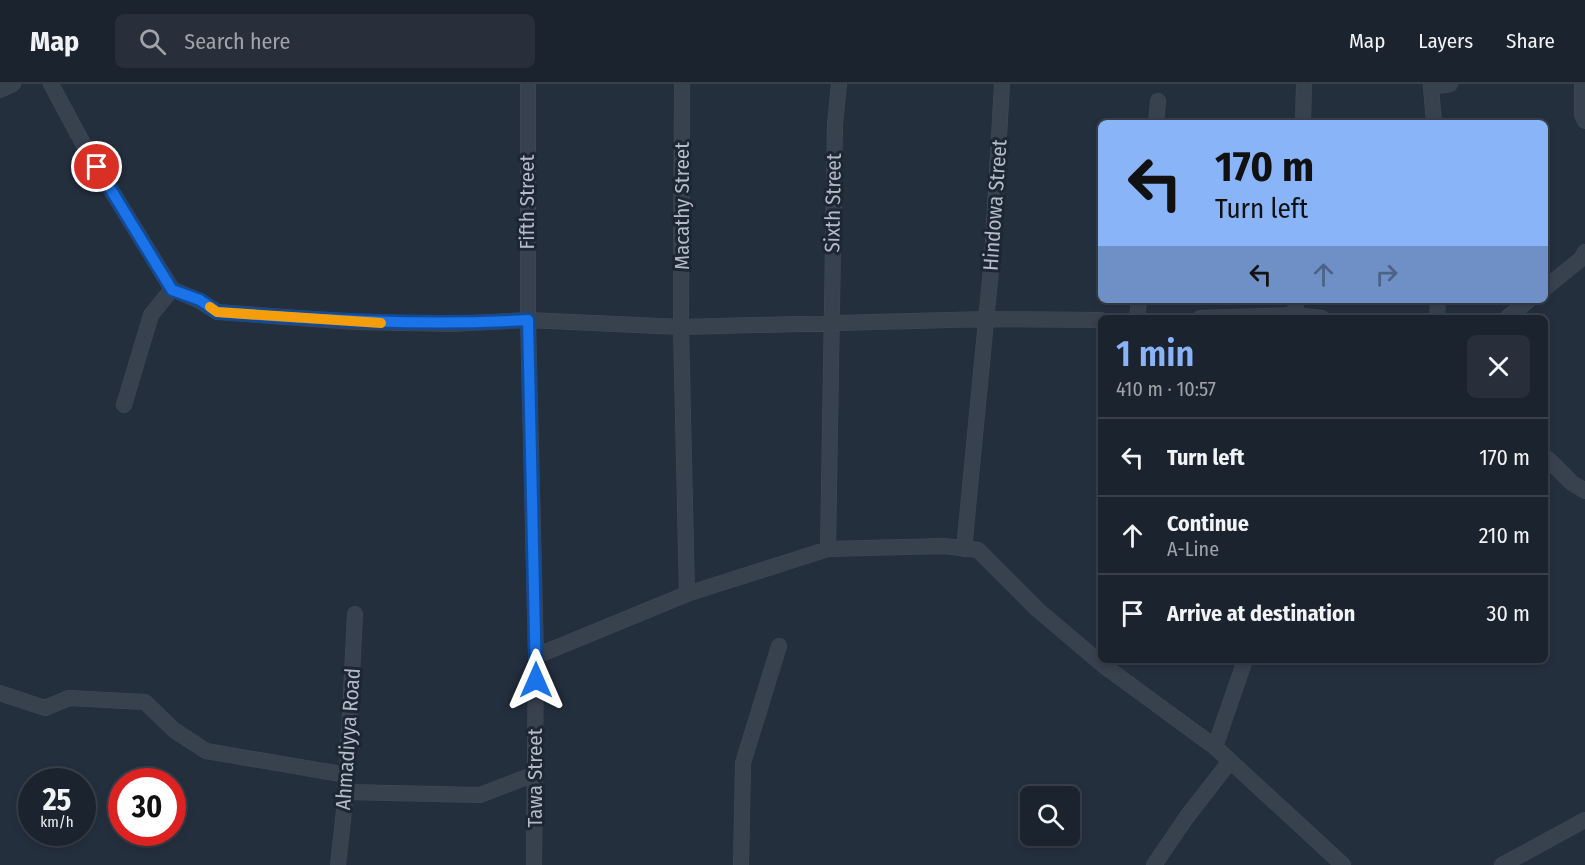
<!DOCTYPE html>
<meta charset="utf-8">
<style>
body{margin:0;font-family:"Fira Sans Condensed",sans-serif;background:#282f3a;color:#f1f3f6;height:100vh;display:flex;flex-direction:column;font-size:22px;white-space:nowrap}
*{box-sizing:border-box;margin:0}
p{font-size:20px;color:#a0a4aa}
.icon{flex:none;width:33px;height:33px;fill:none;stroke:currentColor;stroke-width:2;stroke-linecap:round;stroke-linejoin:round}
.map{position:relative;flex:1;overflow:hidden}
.details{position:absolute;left:1098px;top:231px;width:450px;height:348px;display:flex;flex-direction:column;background:#1b232e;border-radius:9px;box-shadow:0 3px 9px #0003,0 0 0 2px #39404a}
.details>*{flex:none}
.hud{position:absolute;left:1098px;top:36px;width:450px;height:183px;border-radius:9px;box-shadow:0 3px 9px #0003,0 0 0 2px #39404a;background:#8ab4f8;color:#111;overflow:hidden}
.buttons{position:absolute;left:1020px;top:702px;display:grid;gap:12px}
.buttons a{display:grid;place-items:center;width:60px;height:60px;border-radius:9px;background:#1b232e;box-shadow:0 3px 9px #0003,0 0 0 2px #39404a;font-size:30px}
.speed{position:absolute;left:18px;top:684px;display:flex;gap:12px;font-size:30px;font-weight:700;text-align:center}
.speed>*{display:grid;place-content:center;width:78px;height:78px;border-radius:50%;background:#1b232e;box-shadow:0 3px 9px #0003,0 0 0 2px #39404a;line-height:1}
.speed small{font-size:15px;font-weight:400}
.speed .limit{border:9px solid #d22;background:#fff;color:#111}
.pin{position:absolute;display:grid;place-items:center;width:51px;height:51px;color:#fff;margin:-26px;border:3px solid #fff;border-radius:50%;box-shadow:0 2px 6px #0007}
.me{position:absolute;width:66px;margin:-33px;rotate:0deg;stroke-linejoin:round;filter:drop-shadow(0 0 4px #0008)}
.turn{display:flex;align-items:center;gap:21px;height:126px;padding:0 18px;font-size:27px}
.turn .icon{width:78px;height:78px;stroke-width:2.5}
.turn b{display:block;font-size:42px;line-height:51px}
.lanes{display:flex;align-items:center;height:57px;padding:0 18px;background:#0003;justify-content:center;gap:30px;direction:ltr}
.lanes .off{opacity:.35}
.round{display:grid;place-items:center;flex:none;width:63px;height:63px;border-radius:9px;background:#282f3a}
.overview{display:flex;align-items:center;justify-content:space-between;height:102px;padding:0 18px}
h1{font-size:36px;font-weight:600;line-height:45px;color:#8ab4f8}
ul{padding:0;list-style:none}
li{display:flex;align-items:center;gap:18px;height:78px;padding:0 18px;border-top:2px solid #39404a}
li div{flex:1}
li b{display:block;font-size:22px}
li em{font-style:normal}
header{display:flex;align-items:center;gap:36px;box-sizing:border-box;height:84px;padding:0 30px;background:#1b232e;border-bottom:2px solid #39404a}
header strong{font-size:28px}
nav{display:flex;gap:33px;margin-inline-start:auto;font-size:21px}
.search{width:420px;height:54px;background:#282f3a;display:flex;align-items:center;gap:15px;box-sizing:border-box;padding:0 21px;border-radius:9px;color:#a0a4aa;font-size:22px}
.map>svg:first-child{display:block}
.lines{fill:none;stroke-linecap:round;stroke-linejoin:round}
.minor-casing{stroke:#414a57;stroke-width:16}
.minor{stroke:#38414e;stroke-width:15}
.route-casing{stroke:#114b97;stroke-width:15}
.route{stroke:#1a73e8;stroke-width:10}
.slow{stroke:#f59e0b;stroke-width:10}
.labels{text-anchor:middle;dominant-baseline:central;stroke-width:6;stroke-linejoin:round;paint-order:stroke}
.street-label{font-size:21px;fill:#b4bcc9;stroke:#1d2633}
</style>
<header>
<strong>Map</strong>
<div class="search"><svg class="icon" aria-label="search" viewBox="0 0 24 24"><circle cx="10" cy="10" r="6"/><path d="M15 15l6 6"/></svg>Search here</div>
<nav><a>Map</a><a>Layers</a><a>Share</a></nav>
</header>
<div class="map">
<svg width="1585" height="781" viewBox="0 0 1585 781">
<rect width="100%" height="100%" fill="#242f3e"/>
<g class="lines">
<defs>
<path id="minor" d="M51,0L87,67L172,205L200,217L217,228L355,238L451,240L528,236L681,243L987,235L1101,236
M528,0V236L536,572L534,781
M682,0L681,243L687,510
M1582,0V31L1585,37
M0,6L13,0
M1156,39L1158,17
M1303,39L1304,0
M1434,39L1431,3L1450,0
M1545,204L1581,175L1585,168
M1296,216L1295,231L1322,234
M1137,234L1139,216
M1200,234L1295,231V234
M1437,234L1438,216
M1507,234L1529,216
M124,321L151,231L172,205
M1545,375H1548L1572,399L1585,407
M828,465L835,40L839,0
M964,465L992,175L1002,0
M536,572L687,510L828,465L944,462L978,466L1038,526L1103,581L1215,663L1343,781
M0,609L45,624L69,614L145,618L174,646L206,667L347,691
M1215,663L1245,576
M346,708L480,711L535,690
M338,781L346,708L355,530
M741,781L743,679L779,562
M1154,781L1186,734L1230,677
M1502,781L1585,736"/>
</defs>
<use href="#minor" class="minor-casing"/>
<use href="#minor" class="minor"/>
</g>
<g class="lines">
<defs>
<path id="route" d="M97,83L172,206L200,216L217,228C321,236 423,242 528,236L536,596"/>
</defs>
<use href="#route" class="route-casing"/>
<use href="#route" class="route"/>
<path class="slow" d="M210,223L217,228L381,239"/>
</g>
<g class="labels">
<g class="street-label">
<text transform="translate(527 118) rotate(-90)">Fifth Street</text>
<text transform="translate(833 119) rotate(-89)">Sixth Street</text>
<text transform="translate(995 121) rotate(-86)">Hindowa Street</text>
<text transform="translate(682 122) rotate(-90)">Macathy Street</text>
<text transform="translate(348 655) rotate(-86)">Ahmadiyya Road</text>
<text transform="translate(535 694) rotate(-90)">Tawa Street</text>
</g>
</g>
</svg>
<div class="buttons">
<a><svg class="icon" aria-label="search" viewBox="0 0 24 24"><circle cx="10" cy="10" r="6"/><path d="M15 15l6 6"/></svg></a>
</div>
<div class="speed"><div>25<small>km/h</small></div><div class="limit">30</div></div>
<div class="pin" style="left:97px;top:83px;background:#d93025"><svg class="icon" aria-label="arrive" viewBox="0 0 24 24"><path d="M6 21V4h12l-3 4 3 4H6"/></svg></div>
<svg class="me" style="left:536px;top:596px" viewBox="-20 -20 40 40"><path d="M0-17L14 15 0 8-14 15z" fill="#1a73e8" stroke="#fff" stroke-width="4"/></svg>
<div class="hud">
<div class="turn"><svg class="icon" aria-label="left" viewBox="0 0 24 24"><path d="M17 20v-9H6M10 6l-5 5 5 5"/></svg><div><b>170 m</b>Turn left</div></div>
<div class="lanes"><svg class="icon" aria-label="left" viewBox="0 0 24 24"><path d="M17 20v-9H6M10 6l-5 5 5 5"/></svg><svg class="icon off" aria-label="ahead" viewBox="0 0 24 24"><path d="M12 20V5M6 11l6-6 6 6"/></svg><svg class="icon off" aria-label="right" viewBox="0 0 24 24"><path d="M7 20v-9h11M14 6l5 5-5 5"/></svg></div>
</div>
<section class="details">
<div class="overview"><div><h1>1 min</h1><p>410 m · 10:57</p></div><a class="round"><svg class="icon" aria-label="close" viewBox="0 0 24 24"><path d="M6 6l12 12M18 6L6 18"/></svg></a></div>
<ul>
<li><svg class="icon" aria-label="left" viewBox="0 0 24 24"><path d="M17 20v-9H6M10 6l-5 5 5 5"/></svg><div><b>Turn left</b></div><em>170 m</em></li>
<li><svg class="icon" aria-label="ahead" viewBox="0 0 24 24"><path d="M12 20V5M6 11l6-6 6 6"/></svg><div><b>Continue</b><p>A-Line</p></div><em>210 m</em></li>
<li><svg class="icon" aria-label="arrive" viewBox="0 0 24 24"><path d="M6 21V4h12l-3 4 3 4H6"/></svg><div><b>Arrive at destination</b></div><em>30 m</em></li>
</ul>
</section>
</div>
